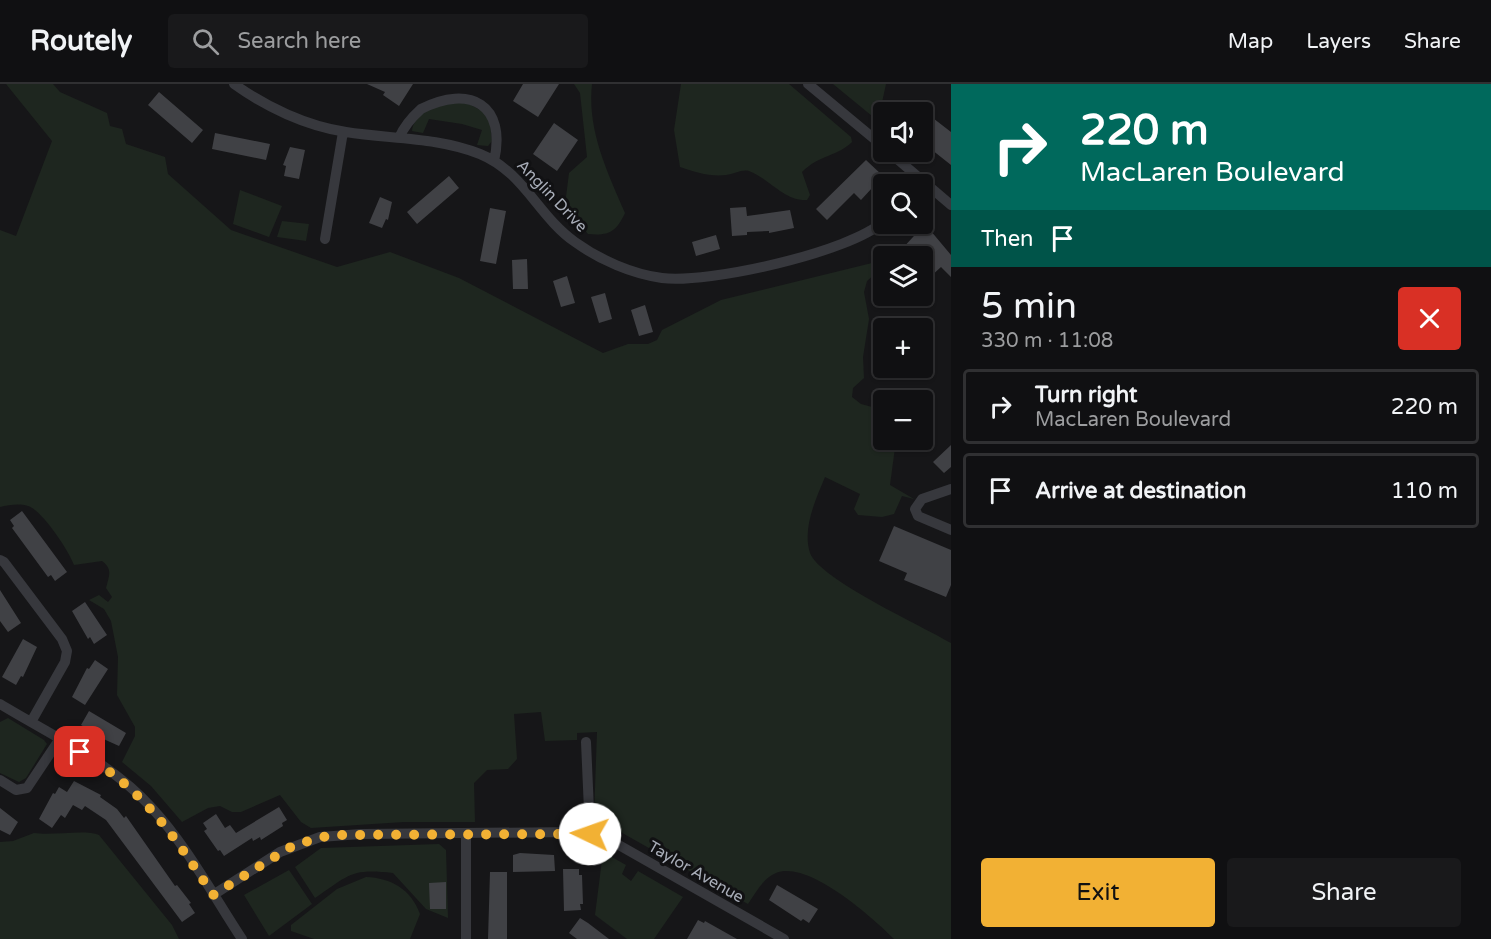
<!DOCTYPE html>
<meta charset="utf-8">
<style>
body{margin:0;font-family:"Varela Round",sans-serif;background:#19191b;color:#f1f3f6;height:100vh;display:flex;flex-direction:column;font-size:22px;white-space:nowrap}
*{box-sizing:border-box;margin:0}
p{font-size:20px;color:#9c9d9f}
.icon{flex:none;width:33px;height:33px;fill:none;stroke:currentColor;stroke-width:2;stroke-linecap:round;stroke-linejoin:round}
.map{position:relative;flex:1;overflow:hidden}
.side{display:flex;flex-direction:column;background:#101012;width:540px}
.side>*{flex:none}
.banner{background:#00695c;color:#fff;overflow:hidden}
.tools{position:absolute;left:873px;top:18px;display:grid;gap:12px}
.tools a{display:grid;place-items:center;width:60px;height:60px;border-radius:6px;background:#101012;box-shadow:0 2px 4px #0004,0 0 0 2px #303032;font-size:30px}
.pin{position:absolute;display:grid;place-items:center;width:51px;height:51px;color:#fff;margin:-26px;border-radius:12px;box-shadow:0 3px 9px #0006}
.me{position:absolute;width:66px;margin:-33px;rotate:273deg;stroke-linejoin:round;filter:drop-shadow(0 0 4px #0008)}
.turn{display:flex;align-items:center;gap:21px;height:126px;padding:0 30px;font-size:27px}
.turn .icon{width:78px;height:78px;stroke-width:2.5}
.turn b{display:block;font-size:42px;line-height:51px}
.then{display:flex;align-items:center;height:57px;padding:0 30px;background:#0003;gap:12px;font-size:22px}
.round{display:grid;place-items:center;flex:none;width:63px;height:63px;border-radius:6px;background:#19191b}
.summary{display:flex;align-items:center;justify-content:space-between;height:102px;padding:0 30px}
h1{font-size:36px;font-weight:600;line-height:45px}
.primary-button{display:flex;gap:12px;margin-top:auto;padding:12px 30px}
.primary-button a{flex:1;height:69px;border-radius:6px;background:#f2b134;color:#111;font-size:24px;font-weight:600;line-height:69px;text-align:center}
.primary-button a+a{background:#19191b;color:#f1f3f6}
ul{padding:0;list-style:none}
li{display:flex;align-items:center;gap:18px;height:75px;margin:0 12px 9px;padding:0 18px;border:3px solid #303032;border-radius:6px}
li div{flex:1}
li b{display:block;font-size:22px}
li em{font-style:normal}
header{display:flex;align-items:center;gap:36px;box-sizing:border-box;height:84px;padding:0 30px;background:#101012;border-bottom:2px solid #303032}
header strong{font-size:28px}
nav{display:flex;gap:33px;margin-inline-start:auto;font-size:21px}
.search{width:420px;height:54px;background:#19191b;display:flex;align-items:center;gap:15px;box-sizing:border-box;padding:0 21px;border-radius:6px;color:#9c9d9f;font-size:22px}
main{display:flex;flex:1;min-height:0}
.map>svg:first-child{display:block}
.green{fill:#1e261f}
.building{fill:#404145}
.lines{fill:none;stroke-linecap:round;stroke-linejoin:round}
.minor{stroke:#37383d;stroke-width:10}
.route{stroke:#f2b134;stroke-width:10;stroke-dasharray:0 18}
.labels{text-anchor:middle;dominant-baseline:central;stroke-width:6;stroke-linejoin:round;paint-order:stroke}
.street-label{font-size:16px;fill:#a8adb8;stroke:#111113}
</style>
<header>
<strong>Routely</strong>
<div class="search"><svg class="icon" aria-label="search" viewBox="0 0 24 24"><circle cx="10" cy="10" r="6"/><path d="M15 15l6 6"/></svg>Search here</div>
<nav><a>Map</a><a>Layers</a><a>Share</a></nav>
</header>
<main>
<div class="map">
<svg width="951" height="855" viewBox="0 0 951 855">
<rect width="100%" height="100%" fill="#161618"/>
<path class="green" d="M6,0H53L60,8L107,29L110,42L122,45L126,60L165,73L168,90L231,146L337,183L390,168L459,194L603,269L628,260H648L657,256L662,246L721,216L872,179L877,188L867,197L864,208L869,235L863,273L864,294L853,304L852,313L861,320L883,326L884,356H896L890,401L914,415L902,412L894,430L882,433L858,431L854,425L860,410L825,393C816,415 802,444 810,469C819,495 924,543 951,559V855H894C872,833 808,776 776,789C763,794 756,809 748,820L594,733L597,648L577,649V656L545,657L541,628L514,630L517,675L508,685L487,686L474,699L475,738H404L311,744L301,738L280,711L241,728H232L220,722L208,724L182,738L151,702L122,678L135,652V643L117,611L118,573L111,537L104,525L89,516L99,511L108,518L112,513L106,504C109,492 113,485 102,477L74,481C69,467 42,426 28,422C19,419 9,421 0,423V146L16,152L52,57Z
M574,0H592C587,46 607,87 625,129C616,148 609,152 588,150L565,121L569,89L587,73L580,9Z
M681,0H789L851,53L852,58C838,72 819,71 802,88L810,111L807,116C784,117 770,95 749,87C742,85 734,90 726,91C711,93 694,88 680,83L674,46Z
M833,0H886L881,23L883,32L878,35L872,32Z
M453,11L489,31L492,57L488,62L477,61L482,46L462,40L429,35L423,49L412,47C413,31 439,17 453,11Z
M240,106L282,122L269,153L233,140Z
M282,137L309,140L306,157L277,153Z
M8,634L44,656L47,660L26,694L19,698L0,689V638Z
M34,749C53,752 85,745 99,751L172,841L179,855H0V758L13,757Z
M439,760L446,766L448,834L426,825L393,789C351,784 349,791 315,814L295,783L321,764Z
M603,768L626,781L622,790L631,797L638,787L683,813L654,855H627L595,831Z
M289,786L312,820L269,852L244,811Z
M366,793C391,794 411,805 420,830L410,855H314L291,847V841L337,805Z"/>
<path class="building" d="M367,0H413L399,22L383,11L385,8Z
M523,0H559L538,33L513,17Z
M159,8L203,46L192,59L148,21Z
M929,31L951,48V81L922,58V39Z
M554,39L578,56L557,87L533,70Z
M215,49L270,60L266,76L212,65Z
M290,63L305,66L299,95L284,92L286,82L283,81Z
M866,76L883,92L861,116L854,109L827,136L816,125Z
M449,92L459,104L417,140L407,128Z
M380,113L392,118L388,136L386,135L382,144L369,139Z
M746,123L747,132L790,126L794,144L769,149V147L747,148V151L732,152L730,124Z
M490,124L506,127L496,180L480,177Z
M925,140L951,171V193L941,183L929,194L922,188V172H908L901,166Z
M716,151L720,165L696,172L692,158Z
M527,175L528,205H513L512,176Z
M567,192L575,219L561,223L553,197Z
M605,209L612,235L599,239L591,213Z
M645,221L653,248L639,252L631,226Z
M951,361V383L944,389L933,378Z
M22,427L67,488L55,497L51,491L48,493L12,444L14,442L10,436Z
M894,442L951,466V501L946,513L904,496L907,489L879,477Z
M0,506L21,539L8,548L0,537Z
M85,518L107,551L94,560L90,553L88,555L72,527Z
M23,555L37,563L23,593L21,592L16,601L2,593Z
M95,576L108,585L85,621L72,613L87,584L89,585Z
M89,627L126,649L119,662L88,648L90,646L81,641Z
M74,697L101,711L100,713L117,725L124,734L126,732L175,802L177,801L191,819L189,820L195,829L182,838L106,736L85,722L82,726L73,721L65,734L61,731L52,744L39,735L53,709L55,710L59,703L67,708Z
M279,723L287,736L282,739L283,742L261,756L260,753L253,757L252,754L224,772L220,766L218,767L204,747L207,745L203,739L216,730L225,744L230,741L236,749Z
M0,724L18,738L10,751L0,746Z
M520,769L554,771L555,787L513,788V771Z
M563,785H579V791H582L583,820H580L581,826L564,827Z
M490,788H507V855H488Z
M446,798V825H430L429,799Z
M777,801L818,825L809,839L803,835L801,837L769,816Z
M580,834L588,839L609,855H577L569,849Z
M698,836L704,839L705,837L737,855H687Z"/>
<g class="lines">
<path class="minor" d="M234,0C266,23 306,42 346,48C390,55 438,53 480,70C524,88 538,132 575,158C600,176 632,190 662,194C708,200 851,168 884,137
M808,0L884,63
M399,54C404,42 411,34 421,25C470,0 507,21 494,77
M889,68L951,121
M325,155L343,48
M951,405L922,415L915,425L918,432L951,446
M0,476L4,478L62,555L67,567L65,578L31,638
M0,620C51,651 110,678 151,723C187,762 213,811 242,855
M586,658L590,749
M0,696L16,706L27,704L59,656
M466,749V855
M213,811L280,768L320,753L361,750L577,748L610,756L784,855"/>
</g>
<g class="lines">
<path class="route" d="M80,668C145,707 172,749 213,811L294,761L331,751L590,750"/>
</g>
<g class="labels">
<g class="street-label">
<text transform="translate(552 112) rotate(46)">Anglin Drive</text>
<text transform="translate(696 788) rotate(30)">Taylor Avenue</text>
</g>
</g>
</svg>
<div class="tools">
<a><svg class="icon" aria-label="sound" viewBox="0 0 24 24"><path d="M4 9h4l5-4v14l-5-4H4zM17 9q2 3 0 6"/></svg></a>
<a><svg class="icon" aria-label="search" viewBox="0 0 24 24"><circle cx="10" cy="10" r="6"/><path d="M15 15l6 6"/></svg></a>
<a><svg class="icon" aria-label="layers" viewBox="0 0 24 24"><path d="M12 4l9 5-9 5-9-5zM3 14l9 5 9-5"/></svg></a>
<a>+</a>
<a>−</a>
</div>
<div class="pin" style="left:80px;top:668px;background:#d93025"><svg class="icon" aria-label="arrive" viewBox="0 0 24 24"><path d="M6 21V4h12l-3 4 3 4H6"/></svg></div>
<svg class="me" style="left:590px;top:750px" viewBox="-20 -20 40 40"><circle r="19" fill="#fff"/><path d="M0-13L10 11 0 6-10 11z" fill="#f2b134"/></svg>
</div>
<section class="side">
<div class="banner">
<div class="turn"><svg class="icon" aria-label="right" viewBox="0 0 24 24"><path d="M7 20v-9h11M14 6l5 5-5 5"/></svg><div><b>220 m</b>MacLaren Boulevard</div></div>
<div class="then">Then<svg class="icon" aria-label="arrive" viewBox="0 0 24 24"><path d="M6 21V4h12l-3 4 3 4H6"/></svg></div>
</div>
<div class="summary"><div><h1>5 min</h1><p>330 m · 11:08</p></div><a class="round" style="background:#d93025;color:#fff"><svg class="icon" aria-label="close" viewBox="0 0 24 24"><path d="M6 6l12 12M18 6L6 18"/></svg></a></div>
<ul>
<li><svg class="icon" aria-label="right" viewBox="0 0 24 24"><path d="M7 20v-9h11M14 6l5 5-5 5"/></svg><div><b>Turn right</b><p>MacLaren Boulevard</p></div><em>220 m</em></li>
<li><svg class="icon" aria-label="arrive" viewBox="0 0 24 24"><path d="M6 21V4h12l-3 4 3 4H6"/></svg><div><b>Arrive at destination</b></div><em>110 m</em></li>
</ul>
<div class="primary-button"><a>Exit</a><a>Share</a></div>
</section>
</main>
